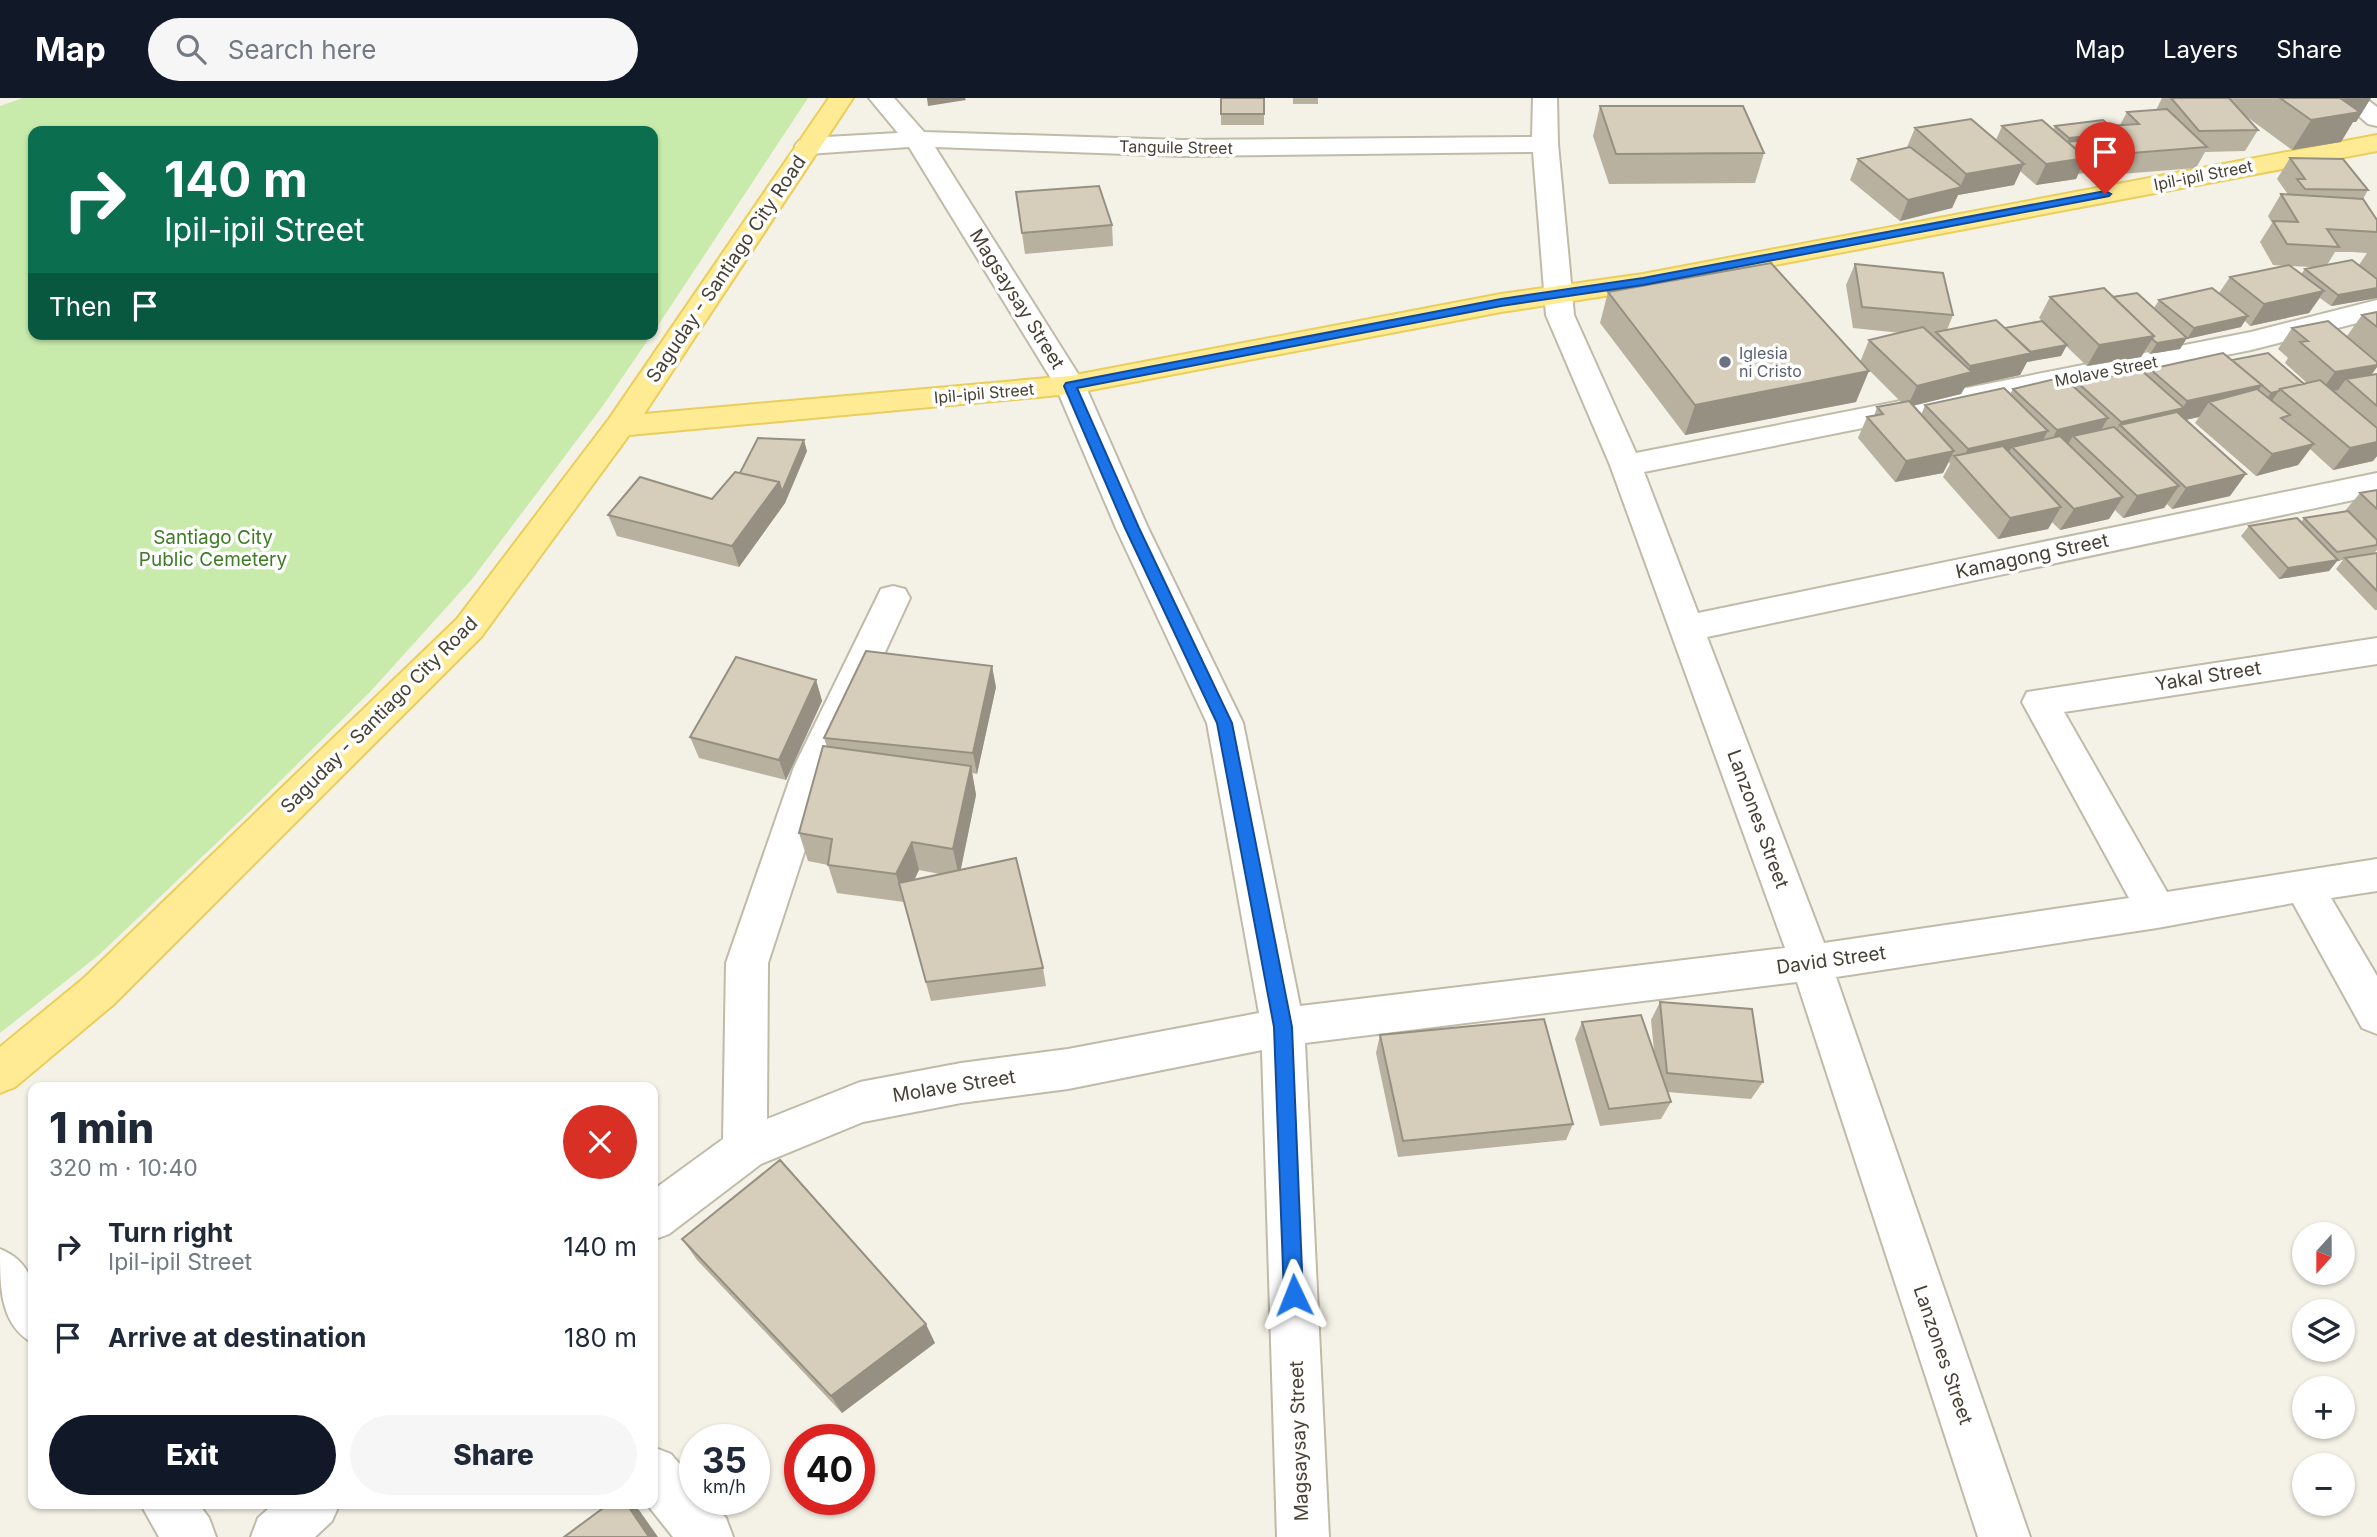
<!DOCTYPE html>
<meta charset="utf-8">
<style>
body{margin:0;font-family:Inter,sans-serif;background:#f6f6f7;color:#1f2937;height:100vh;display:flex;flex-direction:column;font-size:26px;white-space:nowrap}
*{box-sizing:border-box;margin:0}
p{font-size:23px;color:#747a83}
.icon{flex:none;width:38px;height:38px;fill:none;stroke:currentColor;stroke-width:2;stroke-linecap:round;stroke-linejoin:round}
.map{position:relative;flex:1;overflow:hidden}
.side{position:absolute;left:28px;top:984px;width:630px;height:427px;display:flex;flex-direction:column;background:#fff;border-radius:14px;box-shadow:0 2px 5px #0004}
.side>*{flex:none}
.top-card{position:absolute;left:28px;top:28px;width:630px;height:214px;border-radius:14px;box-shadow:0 2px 5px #0004;background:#0b6e4f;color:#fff;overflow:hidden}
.needle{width:46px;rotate:201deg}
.fabs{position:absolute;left:2292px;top:1124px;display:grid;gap:14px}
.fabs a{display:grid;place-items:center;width:63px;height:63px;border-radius:50%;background:#fff;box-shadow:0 2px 5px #0004;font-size:35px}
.speed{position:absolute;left:679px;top:1326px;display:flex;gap:14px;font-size:35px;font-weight:700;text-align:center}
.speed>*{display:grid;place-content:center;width:91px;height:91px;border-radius:50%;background:#fff;box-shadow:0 2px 5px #0004;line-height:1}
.speed small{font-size:18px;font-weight:400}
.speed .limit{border:10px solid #d22;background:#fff;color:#111}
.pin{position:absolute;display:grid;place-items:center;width:60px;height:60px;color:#fff;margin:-72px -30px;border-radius:50% 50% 50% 0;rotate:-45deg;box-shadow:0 0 7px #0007}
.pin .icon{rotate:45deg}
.me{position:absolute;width:77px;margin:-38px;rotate:358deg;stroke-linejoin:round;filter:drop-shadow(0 0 5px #0008)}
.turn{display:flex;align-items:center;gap:24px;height:147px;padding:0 21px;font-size:32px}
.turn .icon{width:91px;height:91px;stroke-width:2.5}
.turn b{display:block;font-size:49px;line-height:60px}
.then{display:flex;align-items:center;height:66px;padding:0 21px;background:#0003;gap:14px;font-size:26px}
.round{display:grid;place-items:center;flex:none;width:74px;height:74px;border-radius:37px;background:#f6f6f7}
.overview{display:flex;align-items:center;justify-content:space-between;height:119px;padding:0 21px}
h1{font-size:42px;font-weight:800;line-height:52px}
.button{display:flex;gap:14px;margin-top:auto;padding:14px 21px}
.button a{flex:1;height:80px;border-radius:42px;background:#111827;color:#fff;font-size:28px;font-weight:800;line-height:80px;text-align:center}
.button a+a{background:#f6f6f7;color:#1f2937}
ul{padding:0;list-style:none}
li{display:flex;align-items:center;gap:21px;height:91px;padding:0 21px}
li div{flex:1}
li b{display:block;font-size:26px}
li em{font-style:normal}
header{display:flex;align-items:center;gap:42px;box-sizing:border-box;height:98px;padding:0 35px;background:#111827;color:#fff}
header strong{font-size:33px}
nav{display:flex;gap:38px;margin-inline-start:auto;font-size:24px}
.search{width:490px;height:63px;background:#f6f6f7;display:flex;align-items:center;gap:18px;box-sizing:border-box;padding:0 24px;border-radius:38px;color:#747a83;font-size:26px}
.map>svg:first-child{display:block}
.green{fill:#c8ebac}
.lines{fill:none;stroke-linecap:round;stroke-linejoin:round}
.minor-casing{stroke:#c0baa8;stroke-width:4}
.major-casing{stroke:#eace5d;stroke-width:4}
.minor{fill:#fff;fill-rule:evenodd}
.major{fill:#ffeb93;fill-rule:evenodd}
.wall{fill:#b8b1a0;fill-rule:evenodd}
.shaded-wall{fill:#969082}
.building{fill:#d6ceba;stroke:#969082;stroke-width:2}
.route{fill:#1a73e8;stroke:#114b97;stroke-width:2}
.worship-dot{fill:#6b7280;stroke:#fff;stroke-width:2.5}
.labels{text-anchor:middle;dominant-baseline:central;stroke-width:7;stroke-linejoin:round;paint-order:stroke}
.far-street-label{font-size:16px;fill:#474135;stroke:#fff}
.far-worship-label{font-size:16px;fill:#5b616d;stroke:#fff;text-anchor:start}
.street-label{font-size:19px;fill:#474135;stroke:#fff}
.park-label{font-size:19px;fill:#3d7c24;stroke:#fff}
</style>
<header>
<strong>Map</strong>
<div class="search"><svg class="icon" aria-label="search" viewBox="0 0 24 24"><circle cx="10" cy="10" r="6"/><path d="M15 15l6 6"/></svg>Search here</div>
<nav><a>Map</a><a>Layers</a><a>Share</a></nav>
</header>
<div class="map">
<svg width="2377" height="1439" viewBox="0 0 2377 1439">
<rect width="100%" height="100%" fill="#f4f1e6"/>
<path class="green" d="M23,0H808L653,235V33H33V236H652L602,309L472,481L370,594L247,716L100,856L0,935V8Z"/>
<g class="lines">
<defs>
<path id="minor" d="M869,0H894L924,34L1182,42L1532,39L1533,0H1557L1558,46L1574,217L1636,355L2251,234L2377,202V220L2251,252L1644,374L1698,515L2377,375V397L1707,539L1824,845L2129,800L2022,604L2027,594L2377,540V566L2064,614L2167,794L2377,761V793L2331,800L2377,878V936L2362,930L2293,805L2157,830L1836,879L2030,1439H1978L1797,884L1305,945L1329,1439H1277L1262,952L1068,991L961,1005L863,1024L761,1066L669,1136L653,1142V1092L723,1041L726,865L794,669L881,491L893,488L905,491L910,500L832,669L768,865L767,1021L860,984L961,965L1068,951L1259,915L1207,625L1116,430L1055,287L909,49L808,56L799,53L795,48L799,43L808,40L898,35ZM935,49L1182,58L1533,54L1546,217L1610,367L1785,850L1300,908L1243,625L1148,430L1085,287Z
M2338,0H2365L2377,9V28L2368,26Z
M0,1151C42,1168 35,1206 33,1245C0,1227 0,1190 0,1151Z
M653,1349L671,1356L695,1384V1402H710L726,1420L733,1439H673L646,1405H653Z
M140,1405H198L209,1420L216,1439H159Z
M275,1405H340L332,1423L315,1439H251L258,1420Z"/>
<path id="major" d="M829,0H853L644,316L1070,278L1501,196L1643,176L2377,37V53L1643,192L1501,214L1070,296L629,337L481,539L114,906L15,989L0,995V949L84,880L457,521L609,321Z"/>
</defs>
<use href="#minor" class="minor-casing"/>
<use href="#major" class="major-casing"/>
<use href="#minor" class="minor"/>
<use href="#major" class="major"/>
</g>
<path class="wall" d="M1221,0L1264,16V27H1221Z
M1293,0H1318V6H1293Z
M2162,0H2371L2356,24H2353L2341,44L2292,52L2243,16L2258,32L2245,53L2205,54L2196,70L2108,77L2101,70L2099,73L2078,76L2076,81L2036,87L2020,73L2014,87L1958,97L1952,110L1900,123L1850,82L1858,61L1907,49L1915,30L1996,42L2002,28L2053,32L2055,28L2120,27L2127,14L2156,12Z
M1600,8L1764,55L1755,85L1609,86L1593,38Z
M2290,60L2368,92L2363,101L2377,122V200L2331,208L2320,200L2309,215L2250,228L2245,223L2241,229L2186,241L2180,251L2150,256L2146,252L2141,259L2087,268L2066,248L2061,258L2027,264L2020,277L1965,289L1961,296L1913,308L1921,317L1925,307L2010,296L2013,291L2075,290L2078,285L2146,276L2150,271L2232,262L2304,286L2307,285L2285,265L2288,260L2278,251L2292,230L2377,264V269L2371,277L2377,276V358L2373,363L2333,372L2310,351L2298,367L2256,378L2195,325L2199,319L2186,322L2230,398L2172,411L2167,406L2164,410L2123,420L2115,412L2109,421L2060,432L2052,424L2048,431L1998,441L1943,379L1950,366L1949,364L1943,375L1895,384L1858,340L1867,319L1874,318L1877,309L1902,305L1862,265L1856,304L1685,337L1600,225L1608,194L1860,264L1869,242L1901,235L1853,230L1846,187L1855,166L1953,217L1947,232L2005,230L2042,223L2039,220L2050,199H2113L2154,210L2159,202L2219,195L2230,179L2286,168L2273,167L2260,144L2272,125L2268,118L2281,96L2287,97V95L2277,81ZM2335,154H2352L2367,155L2359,167H2327ZM2291,168L2312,169L2305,171L2301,176Z
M1016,94L1112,127L1113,148L1025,156Z
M2377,214V263L2347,238L2362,217Z
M807,353L785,405L739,469L617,438L608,417L712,401L740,375Z
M2377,392V452L2374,455H2377V512H2375L2336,471L2343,462L2337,463L2329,473L2279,481L2241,438L2249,428L2301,424L2304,420L2344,414L2360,395Z
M816,582L822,603L786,682L699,660L690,639Z
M996,589L977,676L972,675L976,697L961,771L1043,870L1046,888L931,903L904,804L837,795L828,767L808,763L799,735L827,649L824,640ZM919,772L940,776L914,781Z
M1660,904L1763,984L1751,1001L1667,994L1671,1004L1661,1021L1600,1028L1575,941L1582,924L1654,953L1651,922Z
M1380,937L1573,1026L1566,1042L1398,1059L1376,955Z
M682,1141L935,1245L842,1315L697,1162Z"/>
<path class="shaded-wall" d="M927,0H965L966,2L928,8Z
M2339,0H2371L2356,24H2353L2341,44L2292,52L2311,22Z
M2088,38L2083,49L2064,51L2069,40Z
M2086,60L2076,81L2036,87L2046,66Z
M2024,66L2014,87L1958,97L1952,110L1900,123L1908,102L1960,89L1966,76Z
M2377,190V200L2331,208L2338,197Z
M2324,193L2309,215L2250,228L2264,206Z
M2248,218L2241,229L2187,241L2194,230Z
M2154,238L2141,259L2087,268L2099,247Z
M2187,240L2180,251L2150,256L2157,245Z
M2067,247L2061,258L2027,264L2020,277L1965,289L1961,296L1907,309L1917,288L1967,276L1970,268L2025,255Z
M2377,267V269L2363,288L2346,281L2338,292L2319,296L2335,274Z
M1869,273L1856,304L1685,337L1695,307Z
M2262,287L2247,308L2209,304L2199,319L2175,324L2120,327L2107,346L2121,324L2182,311L2187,303Z
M2279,293L2271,304L2263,306L2271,295Z
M2108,320L2095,342L2073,338L2067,348L2045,354L2057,332Z
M2048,333L2036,354L2012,349L2005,361L1960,365L1968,351Z
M804,342L807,353L785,405L739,469L732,448Z
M2377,344V358L2373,363L2333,372L2350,350Z
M2314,346L2298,367L2256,378L2272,356Z
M1954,353L1943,375L1895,384L1906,363Z
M2246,376L2230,398L2172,411L2186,390Z
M2179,388L2164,410L2123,420L2137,398Z
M2123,399L2109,421L2060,432L2074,411Z
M2061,409L2048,431L1998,441L2010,420Z
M2338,462L2329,473L2279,481L2288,470Z
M992,568L996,589L977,676L973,655Z
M816,582L822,603L786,682L779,662Z
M971,668L976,697L959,779L953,751Z
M912,744L919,772L904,804L896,776Z
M926,1226L935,1245L842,1315L831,1298Z
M626,1405H630L639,1412L658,1439H649Z"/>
<path class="building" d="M1221,0H1264V16H1221Z
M2171,0H2229L2258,32L2199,33Z
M2280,0H2340L2360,14L2311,22Z
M1600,8H1743L1764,55L1616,56Z
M2167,11L2207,49L2119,56L2093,29L2139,26L2127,14Z
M1971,21L2024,66L1966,76L1915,30Z
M2042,22L2086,60L2046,66L2002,28Z
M2103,22L2110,28L2093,29L2088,38L2069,40L2055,28Z
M2084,42L2105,62L2084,65L2086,60L2068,44Z
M1910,49L1962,89L1908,102L1858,61Z
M2290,60L2343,61L2368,92L2305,91L2297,81H2305Z
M1099,88L1112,127L1022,135L1016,94Z
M2281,96L2363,101L2377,122V134L2327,131L2339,149L2287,146L2273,123L2298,124Z
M2352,162L2377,181V190L2338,197L2305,171Z
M1771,165L1869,273L1695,307L1608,194Z
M1855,166L1943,175L1953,217L1862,209Z
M2289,167L2324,193L2264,206L2230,179Z
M2104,190L2154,238L2099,247L2050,199Z
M2212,190L2248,218L2194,230L2159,202Z
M2137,195L2187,240L2157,245L2152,241L2154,238L2113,199Z
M2377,214V229L2362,217Z
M1996,222L2032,255L1970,268L1936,234Z
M2042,223L2067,247L2030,254L2005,230Z
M2328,223L2377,264V267L2335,274L2300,244L2308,243L2292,230Z
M1923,229L1972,274L1917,288L1869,242Z
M2223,255L2262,287L2187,303L2150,271Z
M2268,255L2304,286L2280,291L2279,293L2271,295L2232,262Z
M2141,272L2184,310L2121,324L2078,285Z
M2377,276V308L2346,281Z
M2063,279L2108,320L2057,332L2013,291Z
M2320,282L2377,330V344L2350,350L2280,291Z
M2004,290L2048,333L1968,351L1925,307Z
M2257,291L2290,317L2281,320L2314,346L2272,356L2209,304Z
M1909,303L1954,353L1906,363L1867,319L1883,316L1877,309Z
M2177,314L2246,376L2186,390L2120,327Z
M2114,329L2179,388L2137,398L2073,338Z
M2060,338L2123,399L2074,411L2012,349Z
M758,340L804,342L782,394L779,384L740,375Z
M2003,348L2061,409L2010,420L1954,358Z
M735,374L779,384L732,448L608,417L640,379L712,401Z
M2377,392V411L2360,395Z
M2348,413L2377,442V447L2337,454L2304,420Z
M2297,420L2338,462L2288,470L2249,428Z
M2377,455V493L2345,460Z
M866,553L992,568L973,655L824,640Z
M736,559L816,582L779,662L690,639Z
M823,648L971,668L953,751L912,744L896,776L828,767L832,741L799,735Z
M1016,760L1043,870L926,884L899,785Z
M1660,904L1752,911L1763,984L1667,975Z
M1641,917L1671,1004L1609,1011L1582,924Z
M1544,921L1573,1026L1403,1043L1380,937Z
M780,1062L926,1226L831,1298L682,1141Z
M610,1405H626L649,1439H564Z"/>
<path class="route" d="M2105,93L2111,96L2109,98L1643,187L1501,208L1077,290L1139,430L1232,625L1292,929L1303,1197L1301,1204L1294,1207L1287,1204L1284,1197L1274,929L1217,625L1125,430L1064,288L1066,285L1501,201L1643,180Z"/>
<circle class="worship-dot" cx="1725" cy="264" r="7"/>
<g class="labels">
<g class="far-street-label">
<text transform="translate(1176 49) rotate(1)">Tanguile Street</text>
<text transform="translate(2203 77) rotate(-11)">Ipil-ipil Street</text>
<text transform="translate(2106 273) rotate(-11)">Molave Street</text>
<text transform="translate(984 295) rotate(-5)">Ipil-ipil Street</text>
</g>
<g class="far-worship-label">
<text x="1739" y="255">Iglesia<tspan x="1739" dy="18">ni Cristo</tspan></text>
</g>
<g class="street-label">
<text transform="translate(726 171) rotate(-56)">Saguday - Santiago City Road</text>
<text transform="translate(1017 201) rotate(58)">Magsaysay Street</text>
<text transform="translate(2032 458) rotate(-12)">Kamagong Street</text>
<text transform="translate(2208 578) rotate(-9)">Yakal Street</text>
<text transform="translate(379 617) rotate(-45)">Saguday - Santiago City Road</text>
<text transform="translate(1758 721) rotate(70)">Lanzones Street</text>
<text transform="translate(1831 862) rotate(-8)">David Street</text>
<text transform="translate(954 988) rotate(-9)">Molave Street</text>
<text transform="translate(1943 1257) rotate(71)">Lanzones Street</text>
<text transform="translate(1299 1343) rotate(-92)">Magsaysay Street</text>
</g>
<g class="park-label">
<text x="213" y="439">Santiago City<tspan x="213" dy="22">Public Cemetery</tspan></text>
</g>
</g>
</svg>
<div class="fabs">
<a><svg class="needle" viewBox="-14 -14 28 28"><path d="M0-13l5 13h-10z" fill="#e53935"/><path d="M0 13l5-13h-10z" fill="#747a83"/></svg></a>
<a><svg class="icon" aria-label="layers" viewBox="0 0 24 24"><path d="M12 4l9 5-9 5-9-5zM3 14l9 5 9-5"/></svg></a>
<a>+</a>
<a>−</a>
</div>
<div class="speed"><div>35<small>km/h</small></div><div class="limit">40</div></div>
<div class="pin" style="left:2105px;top:96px;background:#d93025"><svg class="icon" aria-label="arrive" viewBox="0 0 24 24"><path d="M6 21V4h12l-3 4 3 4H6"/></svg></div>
<svg class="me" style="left:1294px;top:1197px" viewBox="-20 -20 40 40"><path d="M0-17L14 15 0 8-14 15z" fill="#1a73e8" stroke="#fff" stroke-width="4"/></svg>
<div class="top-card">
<div class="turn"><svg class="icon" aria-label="right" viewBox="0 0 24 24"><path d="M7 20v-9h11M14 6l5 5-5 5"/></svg><div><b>140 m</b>Ipil-ipil Street</div></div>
<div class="then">Then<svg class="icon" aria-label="arrive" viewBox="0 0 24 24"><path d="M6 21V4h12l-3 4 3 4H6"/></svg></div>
</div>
<section class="side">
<div class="overview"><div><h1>1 min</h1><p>320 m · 10:40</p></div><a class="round" style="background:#d93025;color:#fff"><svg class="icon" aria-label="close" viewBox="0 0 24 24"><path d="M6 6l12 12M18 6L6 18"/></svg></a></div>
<ul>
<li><svg class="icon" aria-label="right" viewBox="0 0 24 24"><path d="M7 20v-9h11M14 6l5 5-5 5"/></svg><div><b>Turn right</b><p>Ipil-ipil Street</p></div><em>140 m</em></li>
<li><svg class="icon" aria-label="arrive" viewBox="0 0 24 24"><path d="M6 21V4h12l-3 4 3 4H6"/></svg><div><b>Arrive at destination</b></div><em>180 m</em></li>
</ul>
<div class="button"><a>Exit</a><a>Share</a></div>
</section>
</div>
